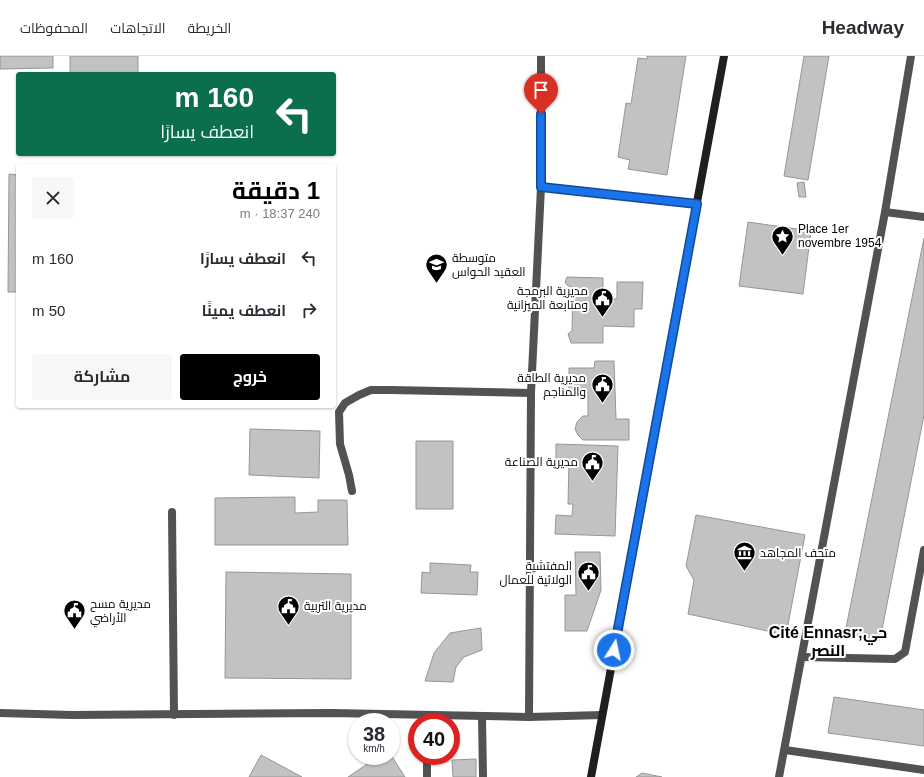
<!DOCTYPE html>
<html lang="ar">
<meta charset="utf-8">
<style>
body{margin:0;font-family:Arial,Cairo,sans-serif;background:#f7f7f7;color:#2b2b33;direction:rtl;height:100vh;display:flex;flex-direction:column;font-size:15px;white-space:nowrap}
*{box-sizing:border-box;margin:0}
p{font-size:13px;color:#7c7c81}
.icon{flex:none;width:22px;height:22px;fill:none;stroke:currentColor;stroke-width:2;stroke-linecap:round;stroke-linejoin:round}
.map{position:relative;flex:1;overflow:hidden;direction:ltr}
.sheet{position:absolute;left:16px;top:108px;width:320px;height:244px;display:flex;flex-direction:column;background:#fff;border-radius:4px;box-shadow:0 1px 3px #0004;direction:rtl}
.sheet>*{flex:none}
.banner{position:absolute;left:16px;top:16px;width:320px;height:84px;border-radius:4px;box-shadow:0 1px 3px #0004;direction:rtl;background:#0b6e4f;color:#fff;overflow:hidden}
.speed{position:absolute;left:348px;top:657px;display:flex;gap:8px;font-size:20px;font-weight:700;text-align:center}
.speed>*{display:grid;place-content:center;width:52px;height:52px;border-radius:50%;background:#fff;box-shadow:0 1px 3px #0004;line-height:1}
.speed small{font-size:10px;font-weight:400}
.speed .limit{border:6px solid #d22;background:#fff;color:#111}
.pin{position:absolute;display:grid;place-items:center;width:34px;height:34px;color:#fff;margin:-41px -17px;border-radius:50% 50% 50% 0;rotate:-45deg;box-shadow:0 0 4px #0007}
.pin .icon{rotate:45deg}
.me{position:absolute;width:44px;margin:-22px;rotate:10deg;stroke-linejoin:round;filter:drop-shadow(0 0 3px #0008)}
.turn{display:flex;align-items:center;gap:14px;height:84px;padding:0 16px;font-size:18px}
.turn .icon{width:52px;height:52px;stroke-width:2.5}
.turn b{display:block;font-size:28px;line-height:34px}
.round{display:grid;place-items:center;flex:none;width:42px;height:42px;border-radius:4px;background:#f7f7f7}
.overview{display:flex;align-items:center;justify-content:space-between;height:68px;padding:0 16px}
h1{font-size:24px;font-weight:700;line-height:30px;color:#000}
.button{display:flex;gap:8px;margin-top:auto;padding:8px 16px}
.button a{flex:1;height:46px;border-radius:4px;background:#000;color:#fff;font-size:16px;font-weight:700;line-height:46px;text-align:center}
.button a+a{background:#f7f7f7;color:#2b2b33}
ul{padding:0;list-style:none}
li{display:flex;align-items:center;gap:12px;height:52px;padding:0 16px}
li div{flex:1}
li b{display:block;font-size:15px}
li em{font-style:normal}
header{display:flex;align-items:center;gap:24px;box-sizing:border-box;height:56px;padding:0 20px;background:#fff;border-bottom:1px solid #e1e1e2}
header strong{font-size:19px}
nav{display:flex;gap:22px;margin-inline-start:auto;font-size:14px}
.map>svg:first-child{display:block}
.building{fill:#c2c2c2;stroke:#969696}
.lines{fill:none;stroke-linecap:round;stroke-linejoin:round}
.lane{stroke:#525252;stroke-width:8}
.street{stroke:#525252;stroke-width:8}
.secondary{stroke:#1f1f1f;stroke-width:8}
.route-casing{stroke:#114b97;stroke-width:10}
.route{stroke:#1a73e8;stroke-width:7}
.labels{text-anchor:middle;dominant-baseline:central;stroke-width:4;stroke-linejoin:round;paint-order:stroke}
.poi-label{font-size:12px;fill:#000;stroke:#fff;text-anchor:start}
.district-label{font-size:16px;font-weight:bold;fill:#000;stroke:#fff}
</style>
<header>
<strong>Headway</strong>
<nav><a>الخريطة</a><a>الاتجاهات</a><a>المحفوظات</a></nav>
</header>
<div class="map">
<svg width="924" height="721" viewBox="0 0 924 721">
<rect width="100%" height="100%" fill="#fff"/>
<path class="building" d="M0,0H53V12L0,13Z
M70,0H138V18H70Z
M647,0H686L667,119L628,113L630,104L618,101L626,47L631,48L638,2L647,3Z
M804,0H829L808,124L784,120Z
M9,118L18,119V236H8Z
M804,126L806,141H799L797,127Z
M748,166L811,175L803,238L739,230Z
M924,182V359L880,584L845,577Z
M567,221L603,222V243H617V226H643L642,253H634V271L603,270V287H571L568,278L572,275L573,232L567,229L565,226Z
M595,305H614L616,363H629V384H583L578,379L575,373L577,366L583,360H588V337H569V312H594Z
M250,373L320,375L319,422L249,419Z
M416,385H453V453H416Z
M556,388L618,390L615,480L555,478L556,459L572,460L573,448H568L569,404L556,403Z
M295,441V457L318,456V444H347L348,489H215V442Z
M696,459L805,479L786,579L688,558L694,524L686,510Z
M575,496H600L601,534L587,575H565V539H576Z
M430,507L471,509L470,516H478L477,539L421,537L422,516L430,517Z
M226,516L351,518V623L225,622Z
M481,572L482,594L464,601L456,611L453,626L425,625L434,597L450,577Z
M834,641L924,654V690L828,677Z
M261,699L302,721H249Z
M391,699L405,721H348L379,700Z
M476,703V721H453L452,704Z
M642,717L662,721H636Z"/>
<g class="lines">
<path class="lane" d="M802,601L895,603L905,596L924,494
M482,661L483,721"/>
<path class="street" d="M541,131L697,148
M885,156L924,161
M352,435L349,419L340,388L339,356L345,347L359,339L371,334H391L531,337
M172,456L174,659
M0,657L72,659L332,657L529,661L602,659
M529,661L531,337L541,131V0
M785,694L924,714
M427,700V721
M779,721L885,156L911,0"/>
<path class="secondary" d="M591,721L724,0"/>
</g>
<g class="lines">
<defs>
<path id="route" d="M541,58V131L697,148L614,594"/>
</defs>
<use href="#route" class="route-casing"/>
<use href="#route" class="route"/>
</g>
<defs>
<symbol id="sight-pin" viewBox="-11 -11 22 30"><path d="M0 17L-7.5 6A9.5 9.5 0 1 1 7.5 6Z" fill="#000" stroke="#fff"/><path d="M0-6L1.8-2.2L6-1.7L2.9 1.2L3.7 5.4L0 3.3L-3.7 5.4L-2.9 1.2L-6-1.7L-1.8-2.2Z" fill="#fff"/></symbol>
<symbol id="school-pin" viewBox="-11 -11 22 30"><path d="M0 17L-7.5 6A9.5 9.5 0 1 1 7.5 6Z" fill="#000" stroke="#fff"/><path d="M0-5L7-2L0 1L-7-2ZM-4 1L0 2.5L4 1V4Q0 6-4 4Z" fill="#fff"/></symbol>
<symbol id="civic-pin" viewBox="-11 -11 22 30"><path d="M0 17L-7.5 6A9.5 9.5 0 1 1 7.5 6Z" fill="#000" stroke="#fff"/><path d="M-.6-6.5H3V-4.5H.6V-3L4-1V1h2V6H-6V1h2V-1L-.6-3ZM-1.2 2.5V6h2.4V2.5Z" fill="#fff"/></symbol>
<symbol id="museum-pin" viewBox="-11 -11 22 30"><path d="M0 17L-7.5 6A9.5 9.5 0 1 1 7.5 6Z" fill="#000" stroke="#fff"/><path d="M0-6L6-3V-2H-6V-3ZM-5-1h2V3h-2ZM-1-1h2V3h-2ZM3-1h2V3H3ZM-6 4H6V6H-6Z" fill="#fff"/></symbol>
</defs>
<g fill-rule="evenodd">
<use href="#sight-pin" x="770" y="168" width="25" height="34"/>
<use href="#school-pin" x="424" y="196" width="25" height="34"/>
<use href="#civic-pin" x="590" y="230" width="25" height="34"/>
<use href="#civic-pin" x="590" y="316" width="25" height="34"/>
<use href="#civic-pin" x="580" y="394" width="25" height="34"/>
<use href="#museum-pin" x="732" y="484" width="25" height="34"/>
<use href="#civic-pin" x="576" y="504" width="25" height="34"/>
<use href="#civic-pin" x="276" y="538" width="25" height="34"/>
<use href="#civic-pin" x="62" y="542" width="25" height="34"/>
</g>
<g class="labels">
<g class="poi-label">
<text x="798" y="173">Place 1er<tspan x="798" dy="14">novembre 1954</tspan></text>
<text x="452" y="202">متوسطة<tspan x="452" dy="14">العقيد الحواس</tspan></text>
<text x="588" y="235" text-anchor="end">مديرية البرمجة<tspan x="588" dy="14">ومتابعة الميزانية</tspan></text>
<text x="586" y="322" text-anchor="end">مديرية الطاقة<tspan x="586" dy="14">والمناجم</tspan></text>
<text x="578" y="406" text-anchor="end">مديرية الصناعة</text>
<text x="760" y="497">متحف المجاهد</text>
<text x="572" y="510" text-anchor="end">المفتشية<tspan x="572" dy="14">الولائية للعمال</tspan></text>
<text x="90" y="548">مديرية مسح<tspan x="90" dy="14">الأراضي</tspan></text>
<text x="304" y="550">مديرية التربية</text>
</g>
<g class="district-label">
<text x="828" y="576">Cité Ennasr;حي<tspan x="828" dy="18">النصر</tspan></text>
</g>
</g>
</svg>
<div class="speed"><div>38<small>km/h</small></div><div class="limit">40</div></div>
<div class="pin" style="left:541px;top:58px;background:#d93025"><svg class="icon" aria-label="arrive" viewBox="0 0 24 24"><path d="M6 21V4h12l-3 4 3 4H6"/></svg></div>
<svg class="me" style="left:614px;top:594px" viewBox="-20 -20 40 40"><circle r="17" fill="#1a73e8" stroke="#fff" stroke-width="3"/><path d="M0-11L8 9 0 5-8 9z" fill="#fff"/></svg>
<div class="banner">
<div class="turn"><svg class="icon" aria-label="left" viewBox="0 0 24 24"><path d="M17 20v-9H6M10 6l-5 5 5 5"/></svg><div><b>160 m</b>انعطف يسارًا</div></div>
</div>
<section class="sheet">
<div class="overview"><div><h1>1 دقيقة</h1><p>240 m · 18:37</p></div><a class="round"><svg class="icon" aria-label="close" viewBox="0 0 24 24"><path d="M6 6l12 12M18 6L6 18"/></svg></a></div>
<ul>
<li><svg class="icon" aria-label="left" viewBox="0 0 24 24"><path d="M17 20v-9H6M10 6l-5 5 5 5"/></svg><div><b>انعطف يسارًا</b></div><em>160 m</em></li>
<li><svg class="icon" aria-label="right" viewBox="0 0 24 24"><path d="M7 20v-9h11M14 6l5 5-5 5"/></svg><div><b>انعطف يمينًا</b></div><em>50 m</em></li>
</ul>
<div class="button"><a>خروج</a><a>مشاركة</a></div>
</section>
</div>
